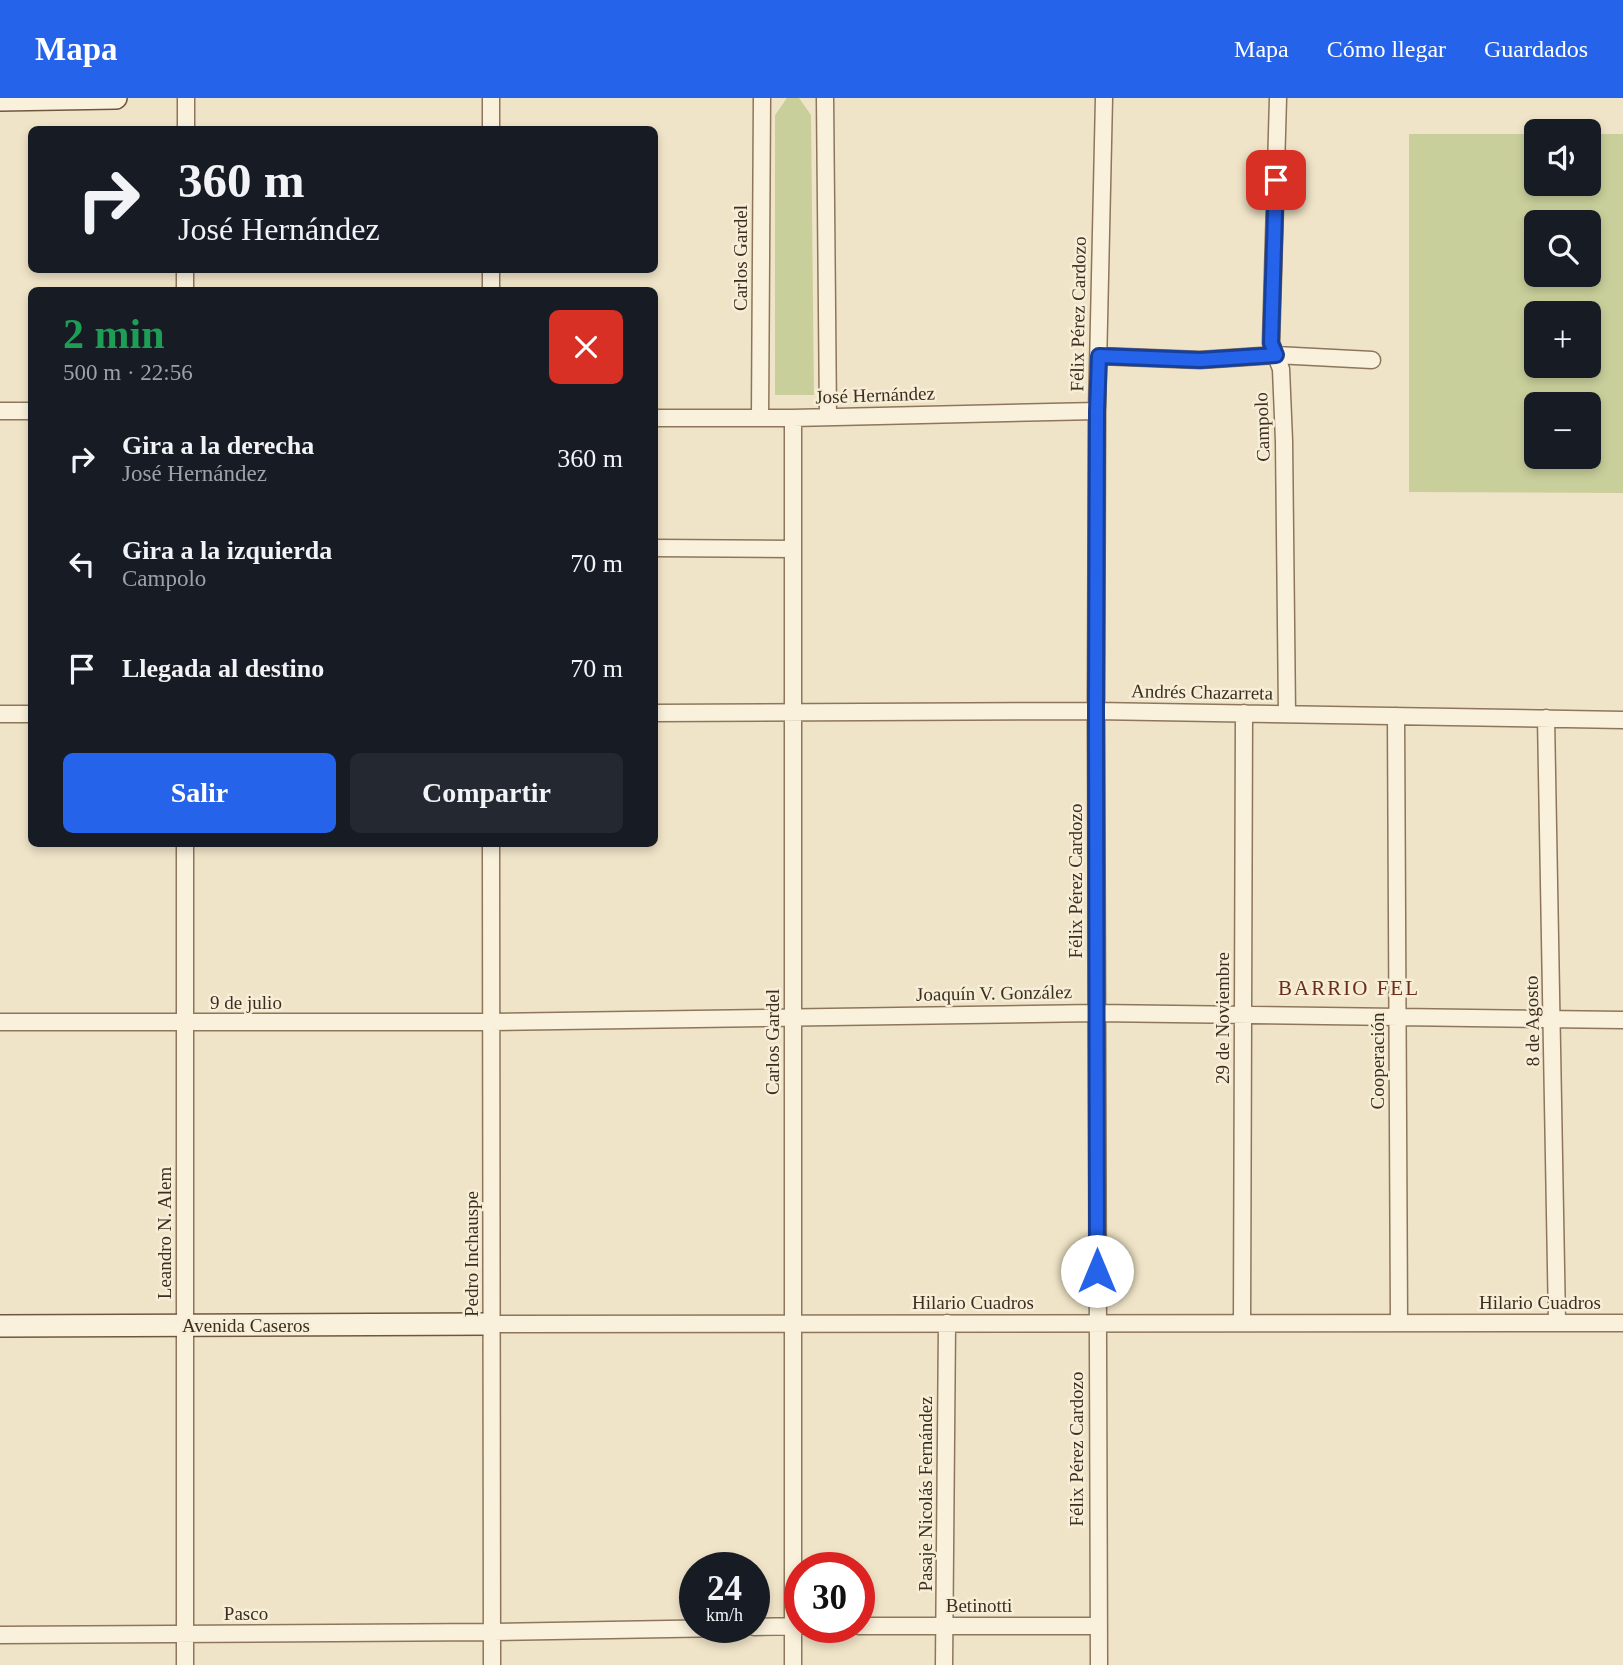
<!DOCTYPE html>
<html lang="es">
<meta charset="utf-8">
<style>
body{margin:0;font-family:Georgia,serif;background:#242831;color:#f1f3f6;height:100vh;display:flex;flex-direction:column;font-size:26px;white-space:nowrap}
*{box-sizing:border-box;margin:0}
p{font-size:23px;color:#9ea1a6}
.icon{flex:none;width:38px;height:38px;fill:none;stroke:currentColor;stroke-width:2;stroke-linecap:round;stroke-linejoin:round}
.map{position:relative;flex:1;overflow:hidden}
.drawer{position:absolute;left:28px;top:189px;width:630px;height:560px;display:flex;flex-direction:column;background:#171b24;border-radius:10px;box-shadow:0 4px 10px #0003}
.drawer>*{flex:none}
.top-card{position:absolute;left:28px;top:28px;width:630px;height:147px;border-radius:10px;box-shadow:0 4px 10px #0003;background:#171b24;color:#f1f3f6;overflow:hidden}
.buttons{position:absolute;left:1524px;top:21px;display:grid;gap:14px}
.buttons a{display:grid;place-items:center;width:77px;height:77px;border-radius:10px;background:#171b24;box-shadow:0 4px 10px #0003;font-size:35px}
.speed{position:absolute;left:679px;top:1454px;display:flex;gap:14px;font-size:35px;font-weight:700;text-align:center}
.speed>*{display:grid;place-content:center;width:91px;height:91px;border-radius:50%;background:#171b24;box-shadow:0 4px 10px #0003;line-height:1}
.speed small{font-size:18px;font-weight:400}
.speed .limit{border:10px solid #d22;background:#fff;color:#111}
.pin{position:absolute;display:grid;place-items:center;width:60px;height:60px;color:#fff;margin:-30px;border-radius:14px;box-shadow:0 4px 10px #0006}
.me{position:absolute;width:77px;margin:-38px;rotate:0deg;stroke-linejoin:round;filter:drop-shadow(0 0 5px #0008)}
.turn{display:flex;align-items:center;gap:24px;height:147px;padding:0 35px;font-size:32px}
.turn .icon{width:91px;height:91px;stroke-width:2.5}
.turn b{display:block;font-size:49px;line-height:60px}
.round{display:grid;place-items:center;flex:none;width:74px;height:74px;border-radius:10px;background:#242831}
.head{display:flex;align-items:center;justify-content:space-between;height:119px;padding:0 35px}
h1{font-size:42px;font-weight:600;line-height:52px;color:#1e9e55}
.action{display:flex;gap:14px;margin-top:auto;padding:14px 35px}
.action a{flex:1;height:80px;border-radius:10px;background:#2563eb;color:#fff;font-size:28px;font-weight:600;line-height:80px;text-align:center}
.action a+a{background:#242831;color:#f1f3f6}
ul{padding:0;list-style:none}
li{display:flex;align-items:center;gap:21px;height:105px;padding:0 35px}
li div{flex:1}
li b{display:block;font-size:26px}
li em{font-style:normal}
header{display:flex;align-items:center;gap:42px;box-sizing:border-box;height:98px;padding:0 35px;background:#2563eb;color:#fff}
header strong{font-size:33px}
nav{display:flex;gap:38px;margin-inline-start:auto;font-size:24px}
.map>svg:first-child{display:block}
.green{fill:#c9cf9b;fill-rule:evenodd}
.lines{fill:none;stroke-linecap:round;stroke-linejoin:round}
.minor-casing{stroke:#8d765c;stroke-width:19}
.secondary-casing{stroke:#6f573f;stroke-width:24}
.minor{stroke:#faf1dc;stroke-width:16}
.secondary{stroke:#faf1dc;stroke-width:21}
.route-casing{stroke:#184099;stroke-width:18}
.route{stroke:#2563eb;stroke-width:12}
.labels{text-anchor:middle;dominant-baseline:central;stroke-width:5;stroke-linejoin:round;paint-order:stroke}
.street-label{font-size:19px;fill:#3d2e20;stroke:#f7eed8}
.neighbourhood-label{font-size:21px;letter-spacing:2px;fill:#6b2e1e;stroke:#f7eed8}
</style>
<header>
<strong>Mapa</strong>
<nav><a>Mapa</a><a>Cómo llegar</a><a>Guardados</a></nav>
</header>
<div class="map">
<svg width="1623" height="1567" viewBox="0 0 1623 1567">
<rect width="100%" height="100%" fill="#f0e4c8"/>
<path class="green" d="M787,0H799L811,17L814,297H775V17Z
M1409,36H1536V86H1589V36H1623V395L1409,394ZM1536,124H1589V177H1536ZM1536,215H1589V268H1536ZM1536,306H1589V359H1536Z"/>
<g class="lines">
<defs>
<path id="minor" d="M491,0V32
M825,0L828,318
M1278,0L1271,245L1281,271L1284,343L1287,616
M186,32V0
M491,172V192
M185,192V172
M1099,258L1200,262L1276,257L1372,262
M0,313H32
M654,320H793L1097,313
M760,320L762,0
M654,450L793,451
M654,615L1096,613L1623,622
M0,616H32
M1396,618L1399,1225
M1546,620L1557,1225
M491,746L492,1567
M0,924H491L1096,915L1623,922
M1242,1225L1244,615
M492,1226L1623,1225
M859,1528H1099
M754,1529L800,1528
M0,1537L492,1534L727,1530
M185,1567V746
M793,1567V320
M944,1567L947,1225
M1099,1567L1096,613L1097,313L1104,0"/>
<path id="secondary" d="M0,2L116,0
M0,1228L492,1226"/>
</defs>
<use href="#minor" class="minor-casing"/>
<use href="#secondary" class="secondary-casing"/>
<use href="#minor" class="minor"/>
<use href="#secondary" class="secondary"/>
</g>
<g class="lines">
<defs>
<path id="route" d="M1097,1173L1096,613L1097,313L1099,258L1200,262L1276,257L1271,245L1276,82"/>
</defs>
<use href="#route" class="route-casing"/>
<use href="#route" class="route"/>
</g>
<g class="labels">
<g class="street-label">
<text transform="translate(740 160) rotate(-90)">Carlos Gardel</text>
<text transform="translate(1078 216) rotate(-89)">Félix Pérez Cardozo</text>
<text transform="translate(875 297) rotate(-2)">José Hernández</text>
<text transform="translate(1262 329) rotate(-92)">Campolo</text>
<text transform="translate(1202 594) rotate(1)">Andrés Chazarreta</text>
<text transform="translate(1075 783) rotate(-90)">Félix Pérez Cardozo</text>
<text transform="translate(994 895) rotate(-1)">Joaquín V. González</text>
<text x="246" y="904">9 de julio</text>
<text transform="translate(1222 920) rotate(-90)">29 de Noviembre</text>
<text transform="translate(1532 923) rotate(-91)">8 de Agosto</text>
<text transform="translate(772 944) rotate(-90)">Carlos Gardel</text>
<text transform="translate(1377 963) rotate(-90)">Cooperación</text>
<text transform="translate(164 1135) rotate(-90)">Leandro N. Alem</text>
<text transform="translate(471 1156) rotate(-90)">Pedro Inchauspe</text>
<text x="973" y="1204">Hilario Cuadros</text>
<text x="1540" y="1204">Hilario Cuadros</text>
<text x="246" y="1227">Avenida Caseros</text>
<text transform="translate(1076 1351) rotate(-90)">Félix Pérez Cardozo</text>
<text transform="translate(925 1396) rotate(-90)">Pasaje Nicolás Fernández</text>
<text x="979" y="1507">Betinotti</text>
<text x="246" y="1515">Pasco</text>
</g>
<g class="neighbourhood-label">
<text x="1349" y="890">BARRIO FEL</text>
</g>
</g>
</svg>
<div class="buttons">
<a><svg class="icon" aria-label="sound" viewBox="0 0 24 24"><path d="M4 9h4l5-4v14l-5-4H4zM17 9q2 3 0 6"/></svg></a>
<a><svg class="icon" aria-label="search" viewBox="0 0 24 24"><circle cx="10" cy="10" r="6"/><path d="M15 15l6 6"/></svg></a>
<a>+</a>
<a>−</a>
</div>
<div class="speed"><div>24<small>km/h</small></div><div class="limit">30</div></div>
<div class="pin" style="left:1276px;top:82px;background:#d93025"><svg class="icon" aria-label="arrive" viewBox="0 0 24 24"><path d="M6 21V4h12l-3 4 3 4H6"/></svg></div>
<svg class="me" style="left:1097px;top:1173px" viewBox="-20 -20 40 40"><circle r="19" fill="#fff"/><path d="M0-13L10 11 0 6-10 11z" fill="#2563eb"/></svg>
<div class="top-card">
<div class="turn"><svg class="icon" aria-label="right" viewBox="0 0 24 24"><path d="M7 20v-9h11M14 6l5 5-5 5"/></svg><div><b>360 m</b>José Hernández</div></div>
</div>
<section class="drawer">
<div class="head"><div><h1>2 min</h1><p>500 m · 22:56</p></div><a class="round" style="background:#d93025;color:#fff"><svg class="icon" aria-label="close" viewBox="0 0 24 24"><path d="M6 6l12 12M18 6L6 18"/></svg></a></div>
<ul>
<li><svg class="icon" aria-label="right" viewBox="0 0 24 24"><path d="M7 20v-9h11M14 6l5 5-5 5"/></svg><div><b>Gira a la derecha</b><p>José Hernández</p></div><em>360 m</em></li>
<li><svg class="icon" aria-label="left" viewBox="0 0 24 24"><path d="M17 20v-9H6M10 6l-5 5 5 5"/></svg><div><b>Gira a la izquierda</b><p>Campolo</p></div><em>70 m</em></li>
<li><svg class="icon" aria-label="arrive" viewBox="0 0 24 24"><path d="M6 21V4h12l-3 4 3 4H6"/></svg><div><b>Llegada al destino</b></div><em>70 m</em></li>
</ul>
<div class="action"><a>Salir</a><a>Compartir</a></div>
</section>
</div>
